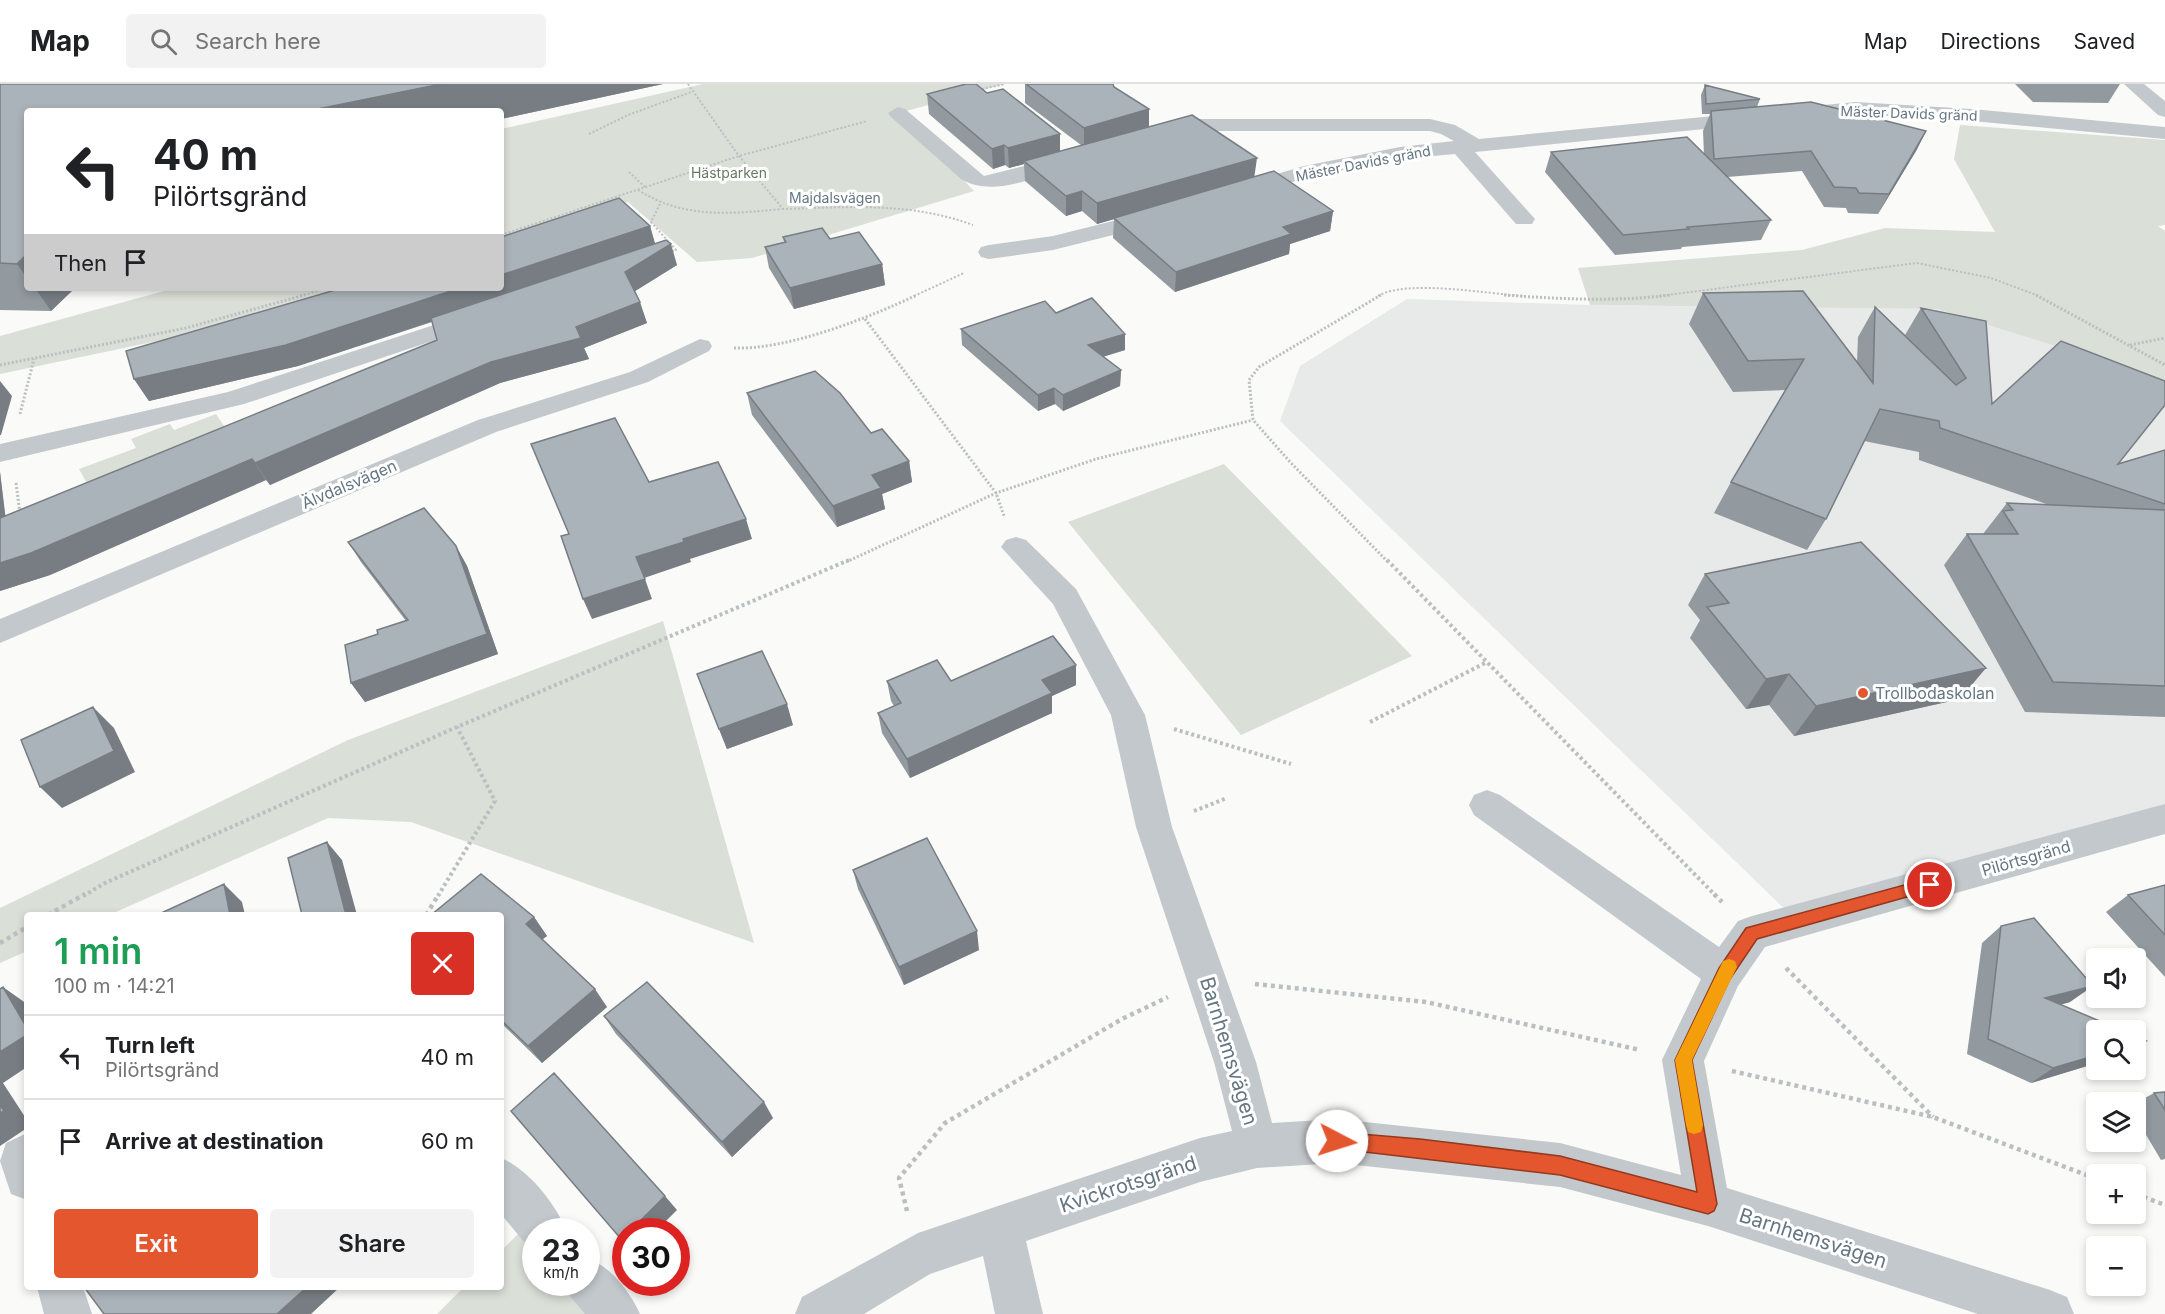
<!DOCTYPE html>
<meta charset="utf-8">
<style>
body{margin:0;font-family:Inter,sans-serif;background:#f2f2f2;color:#202124;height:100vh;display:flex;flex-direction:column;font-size:22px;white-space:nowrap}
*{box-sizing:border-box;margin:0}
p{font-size:20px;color:#757577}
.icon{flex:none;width:33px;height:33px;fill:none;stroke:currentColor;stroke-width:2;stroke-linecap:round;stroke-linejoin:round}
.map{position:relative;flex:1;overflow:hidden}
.details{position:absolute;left:24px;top:828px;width:480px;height:378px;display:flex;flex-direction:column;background:#fff;border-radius:6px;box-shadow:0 3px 9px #0003}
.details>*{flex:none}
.banner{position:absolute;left:24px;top:24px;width:480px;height:183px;border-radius:6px;box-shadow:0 3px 9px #0003;background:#fff;color:#202124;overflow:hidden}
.controls{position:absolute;left:2086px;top:864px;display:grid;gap:12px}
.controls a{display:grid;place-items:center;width:60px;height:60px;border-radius:6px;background:#fff;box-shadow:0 3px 9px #0003;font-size:30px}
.speed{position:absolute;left:522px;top:1134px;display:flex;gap:12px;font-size:30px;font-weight:700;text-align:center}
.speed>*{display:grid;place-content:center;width:78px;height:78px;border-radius:50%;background:#fff;box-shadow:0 3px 9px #0003;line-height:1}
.speed small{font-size:15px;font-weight:400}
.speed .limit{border:9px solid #d22;background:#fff;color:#111}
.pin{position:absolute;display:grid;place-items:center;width:51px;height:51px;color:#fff;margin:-26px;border:3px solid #fff;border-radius:50%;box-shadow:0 2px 6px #0007}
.me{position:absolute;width:66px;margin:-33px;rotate:95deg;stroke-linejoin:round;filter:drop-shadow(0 0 4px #0008)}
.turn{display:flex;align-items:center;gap:21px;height:126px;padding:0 30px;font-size:27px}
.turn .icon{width:78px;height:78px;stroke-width:2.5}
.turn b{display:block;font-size:42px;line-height:51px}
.then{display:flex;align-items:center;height:57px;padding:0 30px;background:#0003;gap:12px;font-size:22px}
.round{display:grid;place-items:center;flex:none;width:63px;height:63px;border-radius:6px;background:#f2f2f2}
.headline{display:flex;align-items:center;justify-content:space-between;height:102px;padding:0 30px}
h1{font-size:36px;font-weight:600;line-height:45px;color:#1e9e55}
.cta{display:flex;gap:12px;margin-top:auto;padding:12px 30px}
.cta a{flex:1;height:69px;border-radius:6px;background:#e4572e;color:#fff;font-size:24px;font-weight:600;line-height:69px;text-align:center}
.cta a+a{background:#f2f2f2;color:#202124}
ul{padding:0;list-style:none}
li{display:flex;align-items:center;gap:18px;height:84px;padding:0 30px;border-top:2px solid #e0e0e0}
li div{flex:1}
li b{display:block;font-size:22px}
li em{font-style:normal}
header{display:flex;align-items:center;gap:36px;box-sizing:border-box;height:84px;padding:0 30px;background:#fff;border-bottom:2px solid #e0e0e0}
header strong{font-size:28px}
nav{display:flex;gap:33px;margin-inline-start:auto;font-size:21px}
.search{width:420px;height:54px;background:#f2f2f2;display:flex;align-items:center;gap:15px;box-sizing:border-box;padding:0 21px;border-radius:6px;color:#757577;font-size:22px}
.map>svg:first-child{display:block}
.built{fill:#e8e9e9}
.green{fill:#dadfd7}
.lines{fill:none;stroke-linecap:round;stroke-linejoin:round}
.path-far3{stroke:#bbbfc2;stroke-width:2;stroke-dasharray:2 2;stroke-linecap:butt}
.path-far2{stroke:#bbbfc2;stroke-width:3;stroke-dasharray:2 2;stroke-linecap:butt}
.path-far1{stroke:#bbbfc2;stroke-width:4;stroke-dasharray:3 3;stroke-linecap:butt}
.path{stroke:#bbbfc2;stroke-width:4.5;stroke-dasharray:4 4;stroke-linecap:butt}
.minor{fill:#c3c8cc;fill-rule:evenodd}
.wall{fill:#929a9f}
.shaded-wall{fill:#777d82}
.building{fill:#aab3b9;stroke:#777d82;stroke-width:1.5}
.route{fill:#e4572e;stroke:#94391e;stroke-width:1.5}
.slow{fill:#f59e0b}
.poi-dot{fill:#e4572e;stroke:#fff;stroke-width:2}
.labels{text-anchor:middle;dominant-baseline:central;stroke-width:6;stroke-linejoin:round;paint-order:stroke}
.far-street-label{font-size:14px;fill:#657683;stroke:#fff}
.far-park-label{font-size:14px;fill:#687a64;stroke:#fff}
.street-label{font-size:16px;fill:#657683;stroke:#fff}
.poi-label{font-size:16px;fill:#657683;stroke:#fff;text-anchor:start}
.near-street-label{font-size:20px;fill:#657683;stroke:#fff}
</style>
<header>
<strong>Map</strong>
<div class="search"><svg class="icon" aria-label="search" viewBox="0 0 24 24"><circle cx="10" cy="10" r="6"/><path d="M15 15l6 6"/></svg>Search here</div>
<nav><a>Map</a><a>Directions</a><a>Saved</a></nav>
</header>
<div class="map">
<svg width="2165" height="1230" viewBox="0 0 2165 1230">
<rect width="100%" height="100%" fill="#fafaf8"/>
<path class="built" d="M1407,215L1590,221L1937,225L2071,267L2165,313V727L1798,838L1280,337L1300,282Z"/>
<path class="green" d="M703,0H1005L899,29L974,107L752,174L697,178L628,118L501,157V45Z
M1960,41L2165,56V141L2158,142L2165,147V313L2071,267L1937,225L1590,221L1578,184L1802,166L1885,144L1995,148L1954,75Z
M175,204H346L210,246L0,290V252Z
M216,330L232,354L89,403L79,385L136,364L131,355L170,340L174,346Z
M1224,380L1412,572L1241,651L1068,438Z
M663,537L754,859L411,738L328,734L109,831H27V867L0,879V824L348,656Z
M525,1143L535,1155L536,1198L574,1199L601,1230H437L464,1203H501V1167Z"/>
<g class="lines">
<path class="path-far3" d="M688,0L739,72L783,125C848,123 911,118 973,141
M978,6L1005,0
M589,50L628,31L694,7
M629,88L645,103
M638,106C684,135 730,130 782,125
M660,120L651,138L676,166L668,169
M501,151L739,72L867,37
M300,212L329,204
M914,212L964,189
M1378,212C1406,195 1489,210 1524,212
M1659,212L1917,179L1991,194L2039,212"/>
<path class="path-far2" d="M1381,211L1259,283L1249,296L1253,336L1290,378L1388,478
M1504,211C1560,215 1615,218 1671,211
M2036,211L2165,281
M865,235L996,409L1004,432
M2130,261L2165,254
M734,264C788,266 868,234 917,211
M0,281L186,244L305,211
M20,330L34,275
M16,399L20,430
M846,478L996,409L1096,375L1253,336"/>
<path class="path-far1" d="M1387,476L1716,812
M1370,638L1487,578
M1174,645L1291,680
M1194,727L1227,714
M83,812L105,799L457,643L849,476
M438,812L495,717L457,643"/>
<path class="path" d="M1714,810L1722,818
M48,831L85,810
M426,831L439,810
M0,859L27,843
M1786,884L1933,1033
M1255,900L1426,918L1640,966
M1732,987L1933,1033L2097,1095
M2136,1110L2165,1121
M907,1127L899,1094L945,1039L1122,935L1168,913"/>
<path class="minor" d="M2124,0H2144L2165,17V33L2158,31Z
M1855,18L1972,25L2165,43V55L1972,37L1855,30L1475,68L1535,135L1532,140H1516L1455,70L1400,75L1308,93L1241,114L1233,113L1230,108L1233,103L1304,82L1400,63L1454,57L1441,50L1430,47H1196L1163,56L1156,54L1153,50L1156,46L1195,35H1430L1455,41L1479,55Z
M898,23L905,25L984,92L1067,71L1074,73L1077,77L1074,81C1040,91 994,115 961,95L891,33L888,29Z
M1157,126L1165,128L1168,133L1165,138L1053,166L989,175L981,173L978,168L981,163L989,161L1053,152Z
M477,227L486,229L489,234L486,239L244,320L0,378V360L228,308Z
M700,255L709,257L712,262L709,267L648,298L496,348L0,559V535L478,336L630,288Z
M1016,453L1026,456L1076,505L1145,631L1172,743L1256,978L1272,1039L1337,1035L1560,1059L1681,1091L1662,976L1701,895L1474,731L1469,721L1474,711L1487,706L1500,711L1719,863L1738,837L1752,832L2165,720V750L1765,863L1738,902L1704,977L1727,1104L2050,1206L2067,1213L2074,1230H1978L1708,1142L1560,1103L1337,1079L1257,1084L1200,1098L1026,1157L1043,1230H995L983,1172L930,1190L864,1230H795L802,1213L918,1149L1200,1054L1232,1047L1214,978L1136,743L1111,631L1053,520L1001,463L1006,456Z
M27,1049V1116L11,1110L0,1077L6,1059Z
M501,1074C528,1085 556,1120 567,1148H536V1167L529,1164L501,1130Z
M586,1173C611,1183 629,1206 640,1230H585L570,1212L564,1198H586Z
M37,1203H83L92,1230H44Z"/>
</g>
<path class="wall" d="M0,0H663L501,35V27H27V204H75L51,227L0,226Z
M1025,0H1113L1114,3L1149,25V43L1254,93L1333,127L1330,147L1290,160L1289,170L1175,208L1113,154L1114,135L1097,140L1082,127L1066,132L1025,97L1024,80L1009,84L1005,81L993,85L929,30L927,10L1060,67L1081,61L1025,19Z
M2015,0H2120L2108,19L2033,18Z
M1705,1L1760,15L1757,23L1926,47L1916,67L1878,130L1848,129L1846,124L1824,123L1802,87L1727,93L1771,136L1761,156L1682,163L1681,165L1615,171L1545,88L1551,68L1704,71L1703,47L1710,30H1702L1701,11Z
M650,142L655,160L677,181L635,207L647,239L584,264L589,275L500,299L270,401L266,396L50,491L0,507V388L5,432L437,256L432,238L298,282L149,317L134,295Z
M783,153L830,155L882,180L885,201L794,225L769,184L765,163L784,158Z
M1703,209L1857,278L1858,253L1875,223L1905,251L1921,224L1992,320L2118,380L2165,366V633L2025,628L1944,481L1967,450H1983L2007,419L2049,421L1919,376V368L1864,357L1826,435L1807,466L1714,429L1731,398L1786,306L1733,308L1689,240Z
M1056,229L1125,250V266L1103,273L1121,286L1120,302L1063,327L1055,320L1038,327L962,261L961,245Z
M747,309L871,349L909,377L912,398L882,410L885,425L837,443L752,331Z
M348,458L456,462L467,482L498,570L365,618L351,599L378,550L406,537L361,478Z
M1705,490L1960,615L1794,652L1769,621L1746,625L1690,554L1700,536L1688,521Z
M697,590L793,641L727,665Z
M887,597H951L1076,601L1052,612V629L910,694L882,649L878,629L894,622L891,617Z
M853,786L979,866L904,901L858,805Z
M2165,801V893L2106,828L2128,811Z
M501,831L534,833L547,852L542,855L607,923L542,979L501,939Z
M2001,842L2070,918L2060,921L2097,946V979L2031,999L1967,970L1982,859Z
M604,932L773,1034L732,1073L616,950Z
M2165,1008V1075L2161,1076L2136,1034V1019L2154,1009Z"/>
<path class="shaded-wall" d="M401,0H663L501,35V27H308Z
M1149,25V45L1084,64V44Z
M1926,47L1916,67L1878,130L1889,110Z
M1060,50V70L1024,77V80L1009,84L1008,64Z
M1004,61L1005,81L993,85L992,65Z
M1257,74L1254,95L1097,140V119Z
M1082,107V127L1066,132V112Z
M1333,127L1330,147L1290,160L1289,170L1175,208L1176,188L1283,143Z
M650,142L656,163L298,282L149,317L134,295L460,204H501V191Z
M671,160L677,181L632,209L625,188Z
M27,170V194L17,180Z
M882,180L885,201L794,225L790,204Z
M35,204H75L51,227Z
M640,218L647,239L584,264L589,275L500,299L270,401L255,379L491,278L576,243Z
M1125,250V266L1088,277V261Z
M1121,286L1120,302L1063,327V311Z
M0,297L12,312L1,351H0Z
M1054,304L1055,320L1038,327V311Z
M252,375L266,396L50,491L0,507V479Z
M909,377L912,398L882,410L885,425L837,443L833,422L872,391Z
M0,388L9,461L0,451Z
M746,435L752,455L690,475L691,478L644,494L636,473L683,455Z
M456,462L467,482L498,570L365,618L351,599L487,550Z
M645,495L652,515L592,535L583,515Z
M1076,581V601L1052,612V629L910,694L907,675L1042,596Z
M1986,584L1960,615L1794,652L1816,622Z
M1789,590L1769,621L1746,625L1766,595Z
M787,620L793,641L727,665L719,645Z
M93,623L114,644L135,688L62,724L40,703Z
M327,758L342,776L357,831H346Z
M224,800L242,818L245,831H230Z
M534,833L547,852L539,858L526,840Z
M977,847L979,866L904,901L899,883Z
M2093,902L2070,918L2024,930L2045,914Z
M3,903L27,920V944Z
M595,905L607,923L542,979L528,962Z
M27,951V983L3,999L27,1036V1044L0,1062V968Z
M2146,957L2136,963V960Z
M2097,971V979L2031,999L2053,984Z
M764,1018L773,1034L732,1073L722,1058Z
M665,1112L677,1126L655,1148H629Z
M626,1150V1159L621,1155Z
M307,1203H340L311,1230H277Z"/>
<path class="building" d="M0,0H441L308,27H27V170L17,180L0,179Z
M966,0H976L987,9L1003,5L1060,50L1008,64L1004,61L992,65L927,10Z
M1026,0H1113L1114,3L1149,25L1084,44Z
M1705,1L1760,15L1706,20Z
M1811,18L1926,47L1889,110L1859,109L1856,104L1834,103L1811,67L1714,75L1711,27Z
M1192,31L1257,74L1097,119L1082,107L1066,112L1024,77Z
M1687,53L1771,136L1687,143L1689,145L1623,151L1551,68Z
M1274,87L1333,127L1283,143L1291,150L1176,188L1114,134Z
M619,114L650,142L501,191V153Z
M822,144L830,155L859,148L882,180L790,204L765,163L786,158L783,153Z
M666,156L671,160L625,188L640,218L576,243L581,254L491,278L255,379L252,375L31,469L0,479V434L437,256L431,234Z
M342,204H460L286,261L134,295L126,267Z
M1803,207L1873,299L1875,223L1956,301L1966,294L1921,224L1986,237L1992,320L2061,257L2165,297V321L2118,380L2165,366V420L1940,344L1939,337L1880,325L1826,435L1731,398L1804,275L1748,277L1703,209Z
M1092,214L1125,250L1088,261L1121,286L1063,311L1054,304L1038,311L961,245L1045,217L1056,229Z
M815,287L840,309L871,349L882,345L909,377L872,391L881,404L833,422L747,309Z
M615,334L649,398L718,378L746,435L683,455L684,458L636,473L645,495L583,515L561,452L569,450L531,360Z
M2007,419L2165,426V602L2053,598L1967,450H2018L2003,427L2013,426Z
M424,424L456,462L487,550L351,599L345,561L378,550L377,546L408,536L348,458Z
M1861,458L1986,584L1816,622L1789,590L1766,595L1707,523L1729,519L1705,490Z
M1053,552L1076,581L1042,596L1052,609L907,675L878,629L901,619L887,597L937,576L951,597Z
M762,567L787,620L719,645L697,590Z
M93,623L114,667L40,703L21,656Z
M927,754L977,847L899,883L853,786Z
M327,758L346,831H302L288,774Z
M481,790L534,833L526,840L595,905L528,962L501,936V831H431Z
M224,800L230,831H157Z
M2165,801V851L2128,811Z
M2034,834L2093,902L2045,914L2121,946H2097V971L2053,984L1988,955L2001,842Z
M647,898L764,1018L722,1058L604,932Z
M3,903L27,944V951L0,968V905Z
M2136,953L2146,957L2136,960Z
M554,989L665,1112L629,1148H626V1150L621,1155L511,1027Z
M2165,1008V1026L2154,1009Z
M0,1021L4,1027L0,1029Z
M84,1203H307L277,1230H104Z"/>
<path class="route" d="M1930,794L1935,796L1937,801L1935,805L1757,855L1730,895L1692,976L1717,1120L1714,1127L1708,1130L1560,1091L1331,1064L1328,1057L1331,1051L1337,1048L1420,1055L1560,1072L1697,1108L1675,976L1719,884L1746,844Z"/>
<path class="slow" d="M1729,875L1735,877L1737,883L1692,976L1703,1041L1701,1048L1694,1050L1688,1048L1686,1041L1675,976L1723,877Z"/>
<circle class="poi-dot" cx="1863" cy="609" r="6"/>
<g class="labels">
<g class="far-street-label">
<text transform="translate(1909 29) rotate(2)">Mäster Davids gränd</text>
<text transform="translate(1363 79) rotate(-11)">Mäster Davids gränd</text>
<text x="835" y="113">Majdalsvägen</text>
</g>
<g class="far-park-label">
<text x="729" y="88">Hästparken</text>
</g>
<g class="street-label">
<text transform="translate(349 400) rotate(-23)">Älvdalsvägen</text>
<text transform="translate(2026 774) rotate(-16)">Pilörtsgränd</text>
</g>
<g class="poi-label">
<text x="1875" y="609">Trollbodaskolan</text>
</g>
<g class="near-street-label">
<text transform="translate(1229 967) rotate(73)">Barnhemsvägen</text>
<text transform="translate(1128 1100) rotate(-18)">Kvickrotsgränd</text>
<text transform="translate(1813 1154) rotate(18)">Barnhemsvägen</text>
</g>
</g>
</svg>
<div class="controls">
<a><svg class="icon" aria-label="sound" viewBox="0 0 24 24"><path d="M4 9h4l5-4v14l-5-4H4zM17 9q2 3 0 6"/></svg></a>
<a><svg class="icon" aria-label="search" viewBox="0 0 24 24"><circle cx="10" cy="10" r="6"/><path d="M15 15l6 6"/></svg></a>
<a><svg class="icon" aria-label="layers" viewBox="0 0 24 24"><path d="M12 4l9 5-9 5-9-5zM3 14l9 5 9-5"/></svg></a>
<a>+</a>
<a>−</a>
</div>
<div class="speed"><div>23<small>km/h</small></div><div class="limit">30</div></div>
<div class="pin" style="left:1930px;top:801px;background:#d93025"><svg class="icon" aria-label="arrive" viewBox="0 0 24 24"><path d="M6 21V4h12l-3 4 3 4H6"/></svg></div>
<svg class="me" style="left:1337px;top:1057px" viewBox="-20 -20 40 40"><circle r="19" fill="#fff"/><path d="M0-13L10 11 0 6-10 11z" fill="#e4572e"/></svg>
<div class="banner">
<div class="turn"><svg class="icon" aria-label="left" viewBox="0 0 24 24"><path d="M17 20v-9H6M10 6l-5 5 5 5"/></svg><div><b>40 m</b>Pilörtsgränd</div></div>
<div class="then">Then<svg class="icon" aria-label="arrive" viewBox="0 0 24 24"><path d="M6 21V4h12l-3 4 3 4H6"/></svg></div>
</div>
<section class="details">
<div class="headline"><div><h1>1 min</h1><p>100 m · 14:21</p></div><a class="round" style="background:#d93025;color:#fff"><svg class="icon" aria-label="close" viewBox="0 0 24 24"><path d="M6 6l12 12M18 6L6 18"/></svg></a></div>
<ul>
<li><svg class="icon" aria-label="left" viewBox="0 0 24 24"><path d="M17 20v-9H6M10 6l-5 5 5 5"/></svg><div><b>Turn left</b><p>Pilörtsgränd</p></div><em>40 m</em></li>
<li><svg class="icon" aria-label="arrive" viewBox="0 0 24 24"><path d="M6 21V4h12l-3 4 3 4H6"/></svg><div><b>Arrive at destination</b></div><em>60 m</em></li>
</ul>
<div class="cta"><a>Exit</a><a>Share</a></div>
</section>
</div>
